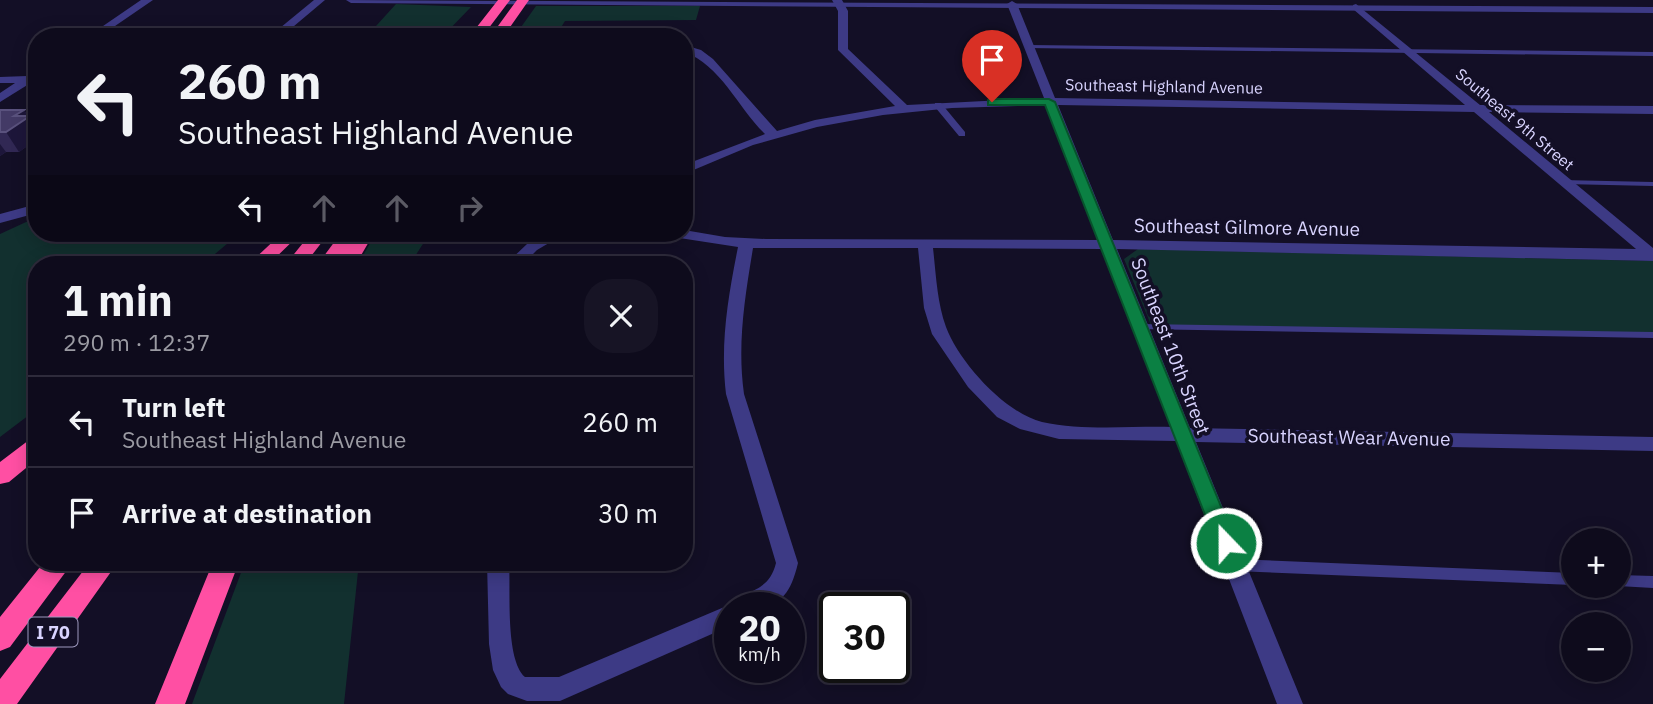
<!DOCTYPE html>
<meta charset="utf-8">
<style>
body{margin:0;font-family:"IBM Plex Sans",sans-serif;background:#171425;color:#f1f3f6;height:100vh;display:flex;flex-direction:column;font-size:26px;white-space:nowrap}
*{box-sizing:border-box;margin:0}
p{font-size:23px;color:#9b9ba3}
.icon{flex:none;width:38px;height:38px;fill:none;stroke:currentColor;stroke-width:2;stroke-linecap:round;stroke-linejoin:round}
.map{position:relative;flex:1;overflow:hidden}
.drawer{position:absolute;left:28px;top:256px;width:665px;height:315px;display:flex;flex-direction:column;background:#0e0b1c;border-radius:28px;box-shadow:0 4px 18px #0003,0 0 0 2px #2e2b3b}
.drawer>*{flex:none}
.guide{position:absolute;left:28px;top:28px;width:665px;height:214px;border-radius:28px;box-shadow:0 4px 18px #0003,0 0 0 2px #2e2b3b;background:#0e0b1c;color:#f1f3f6;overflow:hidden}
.tools{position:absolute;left:1561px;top:528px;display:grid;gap:14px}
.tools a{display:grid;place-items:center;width:70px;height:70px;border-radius:50%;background:#0e0b1c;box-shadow:0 4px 18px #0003,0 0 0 2px #2e2b3b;font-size:35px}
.speed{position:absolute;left:714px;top:592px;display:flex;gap:14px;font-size:35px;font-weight:700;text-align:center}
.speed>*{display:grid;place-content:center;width:91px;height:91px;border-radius:50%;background:#0e0b1c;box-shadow:0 4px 18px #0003,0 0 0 2px #2e2b3b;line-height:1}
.speed small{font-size:18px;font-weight:400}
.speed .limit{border:4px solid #111;border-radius:10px;background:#fff;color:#111}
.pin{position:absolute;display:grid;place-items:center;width:60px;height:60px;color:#fff;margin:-72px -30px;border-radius:50% 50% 50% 0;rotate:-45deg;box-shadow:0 0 7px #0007}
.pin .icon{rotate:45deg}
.me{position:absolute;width:77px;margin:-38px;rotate:338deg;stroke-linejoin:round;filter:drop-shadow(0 0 5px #0008)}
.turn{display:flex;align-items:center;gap:24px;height:147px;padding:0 35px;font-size:32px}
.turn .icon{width:91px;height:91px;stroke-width:2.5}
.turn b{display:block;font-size:49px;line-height:60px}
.lanes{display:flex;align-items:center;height:66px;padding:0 35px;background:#0003;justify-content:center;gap:35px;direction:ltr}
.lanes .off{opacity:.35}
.round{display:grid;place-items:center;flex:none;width:74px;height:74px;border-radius:28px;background:#171425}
.overview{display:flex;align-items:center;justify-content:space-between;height:119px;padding:0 35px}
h1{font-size:42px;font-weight:700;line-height:52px}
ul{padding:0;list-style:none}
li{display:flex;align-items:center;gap:21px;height:91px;padding:0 35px;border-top:2px solid #2e2b3b}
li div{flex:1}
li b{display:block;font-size:26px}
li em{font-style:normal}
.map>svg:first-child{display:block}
.green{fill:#12302f}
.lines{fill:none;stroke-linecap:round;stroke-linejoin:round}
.service{fill:#3d3a85;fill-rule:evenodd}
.minor{fill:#3d3a85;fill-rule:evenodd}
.tertiary{fill:#3d3a85;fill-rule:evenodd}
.motorway{fill:#ff4fa3;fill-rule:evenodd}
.wall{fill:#312854}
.shaded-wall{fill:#1d163a}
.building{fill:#433a66;stroke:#5a527e;stroke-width:2}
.route{fill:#0b8043;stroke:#07532c;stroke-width:2}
.labels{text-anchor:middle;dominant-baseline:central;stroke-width:7;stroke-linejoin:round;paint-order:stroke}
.far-street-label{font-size:16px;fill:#d9d4ff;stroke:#130f26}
.shield{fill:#130f26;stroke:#9e99be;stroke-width:2}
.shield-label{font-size:18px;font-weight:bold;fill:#d9d4ff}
.street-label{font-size:19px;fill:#d9d4ff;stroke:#130f26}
</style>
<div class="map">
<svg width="1653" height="704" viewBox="0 0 1653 704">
<rect width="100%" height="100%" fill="#130f26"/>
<path class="green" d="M396,4L471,7L442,37H366Z
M536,6H700L696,20L565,21L555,37H514Z
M37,217V233H240L203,264H37V409L0,437V234Z
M376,233H430L410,264H358Z
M1138,249L1653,261V334L1151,325L1124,259Z
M245,562H359L344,704H192Z"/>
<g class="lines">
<path class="service" d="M1029,45L1653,52V56L1027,48V46Z
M935,103H941L965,132V136H959L935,107Z
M1561,180L1653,182V186L1564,184H1561Z
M1141,324L1653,332V338L1137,329L1136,327Z
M1235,559L1573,573V585L1235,571L1230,569L1228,565L1230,561Z
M1619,575L1653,576V588L1618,586Z"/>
<path class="minor" d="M141,0H153L99,37H87Z
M314,0H325L281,37H269Z
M832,0H842L848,11V49L907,105L1044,98L1007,4L1012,1L1017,4L1055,98L1465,105L1353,9V5L1356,4L1480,105L1653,106V114L1489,112L1653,248V261L1117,249L1190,428L1653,437V451L1196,442L1303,704H1277L1176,441L1059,439L1020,429L997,417L968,387L932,334L924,308L918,248H753C745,297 737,344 744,394L798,563C787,609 771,607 730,607V626L560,701H527L508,694L501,687L493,670L489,644L487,562H509C511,590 505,659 525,677H559L722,608L730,605L735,606C744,587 768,595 776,563L726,394C720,344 728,297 738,247L673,237L666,233H684V230L725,237L766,239L1098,240L1046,105L952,108L883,115L817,127L753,145L684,174V165L765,134C738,108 721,65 684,52V45L701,50L713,59L777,131L815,120L895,106L838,50V11ZM1058,105L1474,112L1636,249L1113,240ZM933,248L1102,249L1171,427C1129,426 1083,431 1042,422C1005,413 959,362 946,327C937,302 936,274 933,248Z
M37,71V79L0,102V93L15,83H0V77L27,76Z
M37,204V213L0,223V214Z
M548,233H566L537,250L523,264H506L527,244Z"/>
<path class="tertiary" d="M346,0L1653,7V13L351,3Z"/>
<path class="motorway" d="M498,0H510L482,37H469Z
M517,0H529L503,37H490Z
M282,233H301L269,264H249Z
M311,233H329L305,264H286Z
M341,233H374L356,264H338L343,255L336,264H318Z
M37,437V459L9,482L0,484V462L29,440Z
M44,562H73L10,647L0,651V617Z
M90,562H118L17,704H0V679Z
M213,562H239L185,704H155Z"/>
</g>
<path class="wall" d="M0,110H24L28,116H30L37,127V139L19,152H6L0,156Z"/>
<path class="shaded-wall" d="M24,110L28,117L30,116L37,127V139L19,152L6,132L14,116Z
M0,144L6,152L0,156Z"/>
<path class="building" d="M0,110H24L14,116H30L6,132H0Z"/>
<path class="route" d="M992,99H1049L1055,102L1236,543L1233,549L1226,551L1219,549L1216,543L1045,105H988V100Z"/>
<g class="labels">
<g class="far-street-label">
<text transform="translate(1164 86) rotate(1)">Southeast Highland Avenue</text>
<text transform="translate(1515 119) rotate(40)">Southeast 9th Street</text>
</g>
<rect class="shield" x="28.5" y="617.5" width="49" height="29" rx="5"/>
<g class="shield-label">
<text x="53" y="632">I 70</text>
</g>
<g class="street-label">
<text transform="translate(1247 227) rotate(1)">Southeast Gilmore Avenue</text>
<text transform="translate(1171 346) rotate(69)">Southeast 10th Street</text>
<text transform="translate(1349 437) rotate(1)">Southeast Wear Avenue</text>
</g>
</g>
</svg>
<div class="tools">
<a>+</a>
<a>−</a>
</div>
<div class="speed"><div>20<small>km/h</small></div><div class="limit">30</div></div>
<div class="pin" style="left:992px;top:102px;background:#d93025"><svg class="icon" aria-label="arrive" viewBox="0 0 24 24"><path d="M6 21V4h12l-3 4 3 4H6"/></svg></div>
<svg class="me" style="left:1226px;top:543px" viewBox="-20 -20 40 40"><circle r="17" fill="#0b8043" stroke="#fff" stroke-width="3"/><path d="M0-11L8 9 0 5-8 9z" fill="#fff"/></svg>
<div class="guide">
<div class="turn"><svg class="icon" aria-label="left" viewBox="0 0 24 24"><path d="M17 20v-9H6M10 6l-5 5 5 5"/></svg><div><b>260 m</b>Southeast Highland Avenue</div></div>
<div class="lanes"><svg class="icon" aria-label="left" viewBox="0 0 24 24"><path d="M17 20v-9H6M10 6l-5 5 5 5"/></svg><svg class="icon off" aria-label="ahead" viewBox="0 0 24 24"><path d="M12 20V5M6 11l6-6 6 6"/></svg><svg class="icon off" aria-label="ahead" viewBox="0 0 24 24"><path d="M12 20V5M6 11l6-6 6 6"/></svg><svg class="icon off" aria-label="right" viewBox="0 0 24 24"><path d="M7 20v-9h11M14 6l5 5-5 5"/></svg></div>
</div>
<section class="drawer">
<div class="overview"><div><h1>1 min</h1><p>290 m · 12:37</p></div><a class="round"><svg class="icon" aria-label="close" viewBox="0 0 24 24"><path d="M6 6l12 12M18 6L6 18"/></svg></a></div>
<ul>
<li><svg class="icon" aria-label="left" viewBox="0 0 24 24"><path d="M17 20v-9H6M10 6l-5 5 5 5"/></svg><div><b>Turn left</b><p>Southeast Highland Avenue</p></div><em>260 m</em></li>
<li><svg class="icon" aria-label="arrive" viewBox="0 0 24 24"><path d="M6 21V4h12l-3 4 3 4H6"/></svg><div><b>Arrive at destination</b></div><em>30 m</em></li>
</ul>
</section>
</div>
